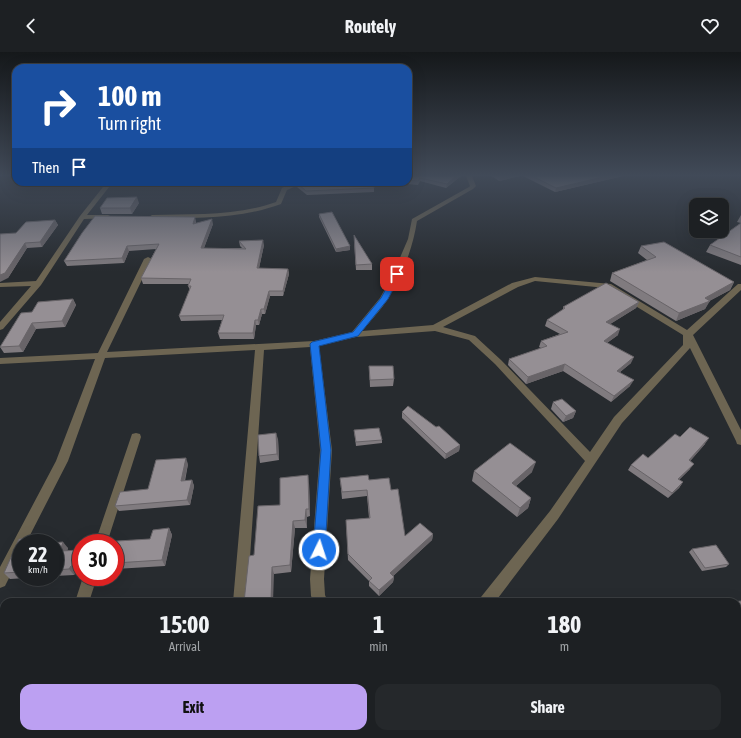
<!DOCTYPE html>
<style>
body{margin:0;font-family:"Asap Condensed",sans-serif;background:#25282b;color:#f1f3f6;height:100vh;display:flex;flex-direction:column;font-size:15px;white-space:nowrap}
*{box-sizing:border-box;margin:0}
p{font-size:13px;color:#a0a3a6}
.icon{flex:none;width:22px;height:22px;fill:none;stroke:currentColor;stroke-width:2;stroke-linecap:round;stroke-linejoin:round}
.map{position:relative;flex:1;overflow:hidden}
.drawer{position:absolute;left:0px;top:546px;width:741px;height:140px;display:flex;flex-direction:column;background:#1d2023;border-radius:12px 12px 0 0;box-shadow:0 4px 16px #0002,0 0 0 1px #3b3e41}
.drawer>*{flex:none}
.banner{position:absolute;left:12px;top:12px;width:400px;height:122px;border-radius:12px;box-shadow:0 4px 16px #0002,0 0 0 1px #3b3e41;background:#1a4fa0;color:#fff;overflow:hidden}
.controls{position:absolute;left:689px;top:146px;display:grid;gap:8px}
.controls a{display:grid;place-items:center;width:40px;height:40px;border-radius:8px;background:#1d2023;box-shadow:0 4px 16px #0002,0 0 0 1px #3b3e41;font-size:20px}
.speed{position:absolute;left:12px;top:482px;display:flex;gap:8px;font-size:20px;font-weight:700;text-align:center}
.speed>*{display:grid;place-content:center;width:52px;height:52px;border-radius:50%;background:#1d2023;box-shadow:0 4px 16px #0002,0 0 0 1px #3b3e41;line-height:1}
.speed small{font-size:10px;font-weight:400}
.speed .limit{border:6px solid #d22;background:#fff;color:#111}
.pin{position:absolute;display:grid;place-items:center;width:34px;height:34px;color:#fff;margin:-17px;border-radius:8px;box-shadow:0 2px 6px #0006}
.me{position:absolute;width:44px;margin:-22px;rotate:4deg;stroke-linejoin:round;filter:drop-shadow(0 0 3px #0008)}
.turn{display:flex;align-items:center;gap:14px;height:84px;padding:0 20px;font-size:18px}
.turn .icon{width:52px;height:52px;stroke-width:2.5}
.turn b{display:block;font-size:28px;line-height:34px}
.then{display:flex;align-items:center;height:38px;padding:0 20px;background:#0003;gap:8px;font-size:15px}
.eta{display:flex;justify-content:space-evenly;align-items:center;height:68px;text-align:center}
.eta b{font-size:24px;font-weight:700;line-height:28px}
.action{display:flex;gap:8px;margin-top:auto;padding:8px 20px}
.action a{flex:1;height:46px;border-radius:12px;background:#bca0f2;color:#111;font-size:16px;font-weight:700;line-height:46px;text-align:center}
.action a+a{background:#25282b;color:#f1f3f6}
header{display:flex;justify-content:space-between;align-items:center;height:52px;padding:0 20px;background:#1d2023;font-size:18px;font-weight:700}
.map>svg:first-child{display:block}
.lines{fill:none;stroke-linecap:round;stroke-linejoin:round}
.street{fill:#6d6552;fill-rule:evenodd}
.wall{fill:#807b7f}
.shaded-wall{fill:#686468}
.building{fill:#958f94;stroke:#686468}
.route{fill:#1a73e8;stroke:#114b97}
</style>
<header><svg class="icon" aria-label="back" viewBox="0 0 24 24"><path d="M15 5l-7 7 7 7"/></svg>Routely<svg class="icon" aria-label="heart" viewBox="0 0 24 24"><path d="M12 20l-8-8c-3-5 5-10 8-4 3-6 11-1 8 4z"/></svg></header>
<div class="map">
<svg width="741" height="686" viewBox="0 0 741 686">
<rect width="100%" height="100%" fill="#272b2f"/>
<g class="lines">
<path class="street" d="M466,124H472L476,134L473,137L417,169C413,196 402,224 388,247C381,258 371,268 362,279L433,273L512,231L535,225L611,232L687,278L738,232H741V238L693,283L741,378V393L737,392L736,389L690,296L622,371L558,467L495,550H479L481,545L550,459L585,409L495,312L469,288L435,279L356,285L319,294L332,398L324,527L325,543L328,550H314L311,544L310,527L320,398L310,295L264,298L247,550H233L255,298L105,306L68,409L26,491H21V502L5,534L0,536V515L56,409L95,307L0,312V306L98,301L144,207L148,205L152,207L107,300L314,289L352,280L380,246L393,222L408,187L412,167L469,135L470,134ZM535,229L606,236L683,283V293L614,365L590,400L501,308L475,284L443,275L518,235Z
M107,130H113L87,163H108L110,164V166L84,167L41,233L3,277L0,278V270L31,234L0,235V231L36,229L80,164Z
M293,130H299L296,134L287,138L281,152C241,167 195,166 152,167L149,165L152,163C193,162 237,164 276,150L282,136Z
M136,381L140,382L141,385L107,491H95L131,385L132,382Z
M83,525H97L89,550H75Z
M4,601V617L0,618V602Z
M367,682H386L385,686H366Z"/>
</g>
<path class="wall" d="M408,124H461L446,136L420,129L418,133L387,130H408Z
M492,124H520L499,129Z
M523,124H623L555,140Z
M265,130H281L265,131Z
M297,131L374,136V140L307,143L297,135Z
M139,151L132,162H102L100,156Z
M319,162L350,194V198L336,200L319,165Z
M741,163V213L706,200L710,193L741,171L737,170Z
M55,168L58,173L42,195L27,196L8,226L16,181Z
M196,169V171L213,172L204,196H242L240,194L239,189L264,193L259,216L288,217L289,222L283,244H270L265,262H262L259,273H256L254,287H220L218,281L222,268L181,269L179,264L190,238L188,234L189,232H143L141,226L156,197L129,199L124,211L67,214L64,209Z
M354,188L372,212V218H356Z
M641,194L734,230L730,238L709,249L705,257L676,269L610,229L612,221L647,208L638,201Z
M73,247L76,253L65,275L36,277L23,300L4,301L0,295L32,260Z
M639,250L636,256L610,272L618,283L607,291L631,311L620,320L630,334L611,350L563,319L526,332L508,313L509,307L541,296L539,295L541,289L560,282L545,274L547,268L563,258V255Z
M369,314L394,327L393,334L370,335Z
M553,350L576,359L573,366L563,370L551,357Z
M402,360L460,393L459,399L445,407L402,366Z
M354,378L382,388V391L356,394Z
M680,385L705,392L690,409V417L679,428L683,430L679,436L668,446L628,418L631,413L648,406Z
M278,387L279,408L260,411L259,404Z
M188,412L185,429L192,428L194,434L190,453L119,459L115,454L148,437Z
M474,419L532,420L516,434L531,446L528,456L517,465L472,429Z
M340,426L369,428L391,438L405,484L433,482L432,488L393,524L394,525L393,530L379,544L369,534V529L348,508L346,468L369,466L367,444L342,447Z
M309,431L310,464L307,465V476H295L291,520L274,522L254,503L280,453Z
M169,476L172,483L165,514L115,517V491L150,487Z
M36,486L38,489L46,488L49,491H21V525H43L10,527L4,521L19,487Z
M55,491L68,496L67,499L81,498V519L76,520L74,523L55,524Z
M692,497L729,512L726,515L702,519L689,500Z
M741,549V636H737V550Z"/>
<path class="shaded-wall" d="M456,124H461L446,136L447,132Z
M503,124H520L499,129L500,125Z
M607,124H623L555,140L556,136Z
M137,145L139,151L132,162L130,156Z
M195,165L196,169L194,177L193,172Z
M212,167L213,172L202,201L201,196Z
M55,168L58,173L42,195L40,190Z
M263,188L264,193L258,221L257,216Z
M25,191L27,196L8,226L0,230V223Z
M127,194L129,199L124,211L122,206Z
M350,194V198L336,200V197Z
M288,217L289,222L283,244V239Z
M734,230L730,238L704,252L710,249L705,257L676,269L679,261L705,246Z
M269,239L270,244L265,262L264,257Z
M73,247L76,253L65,275L62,269Z
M639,250L636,256L604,276L606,270Z
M261,257L262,262L259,273L258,268Z
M255,268L256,273L254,287L253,281Z
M32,271L36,277L23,300L19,294Z
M620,277L618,283L601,295L604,289Z
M634,305L631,311L614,325L617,319Z
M565,312L563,319L526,332L528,325Z
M634,328L630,334L611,350L614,344Z
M576,359L573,366L563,370L566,364Z
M276,381L278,387L279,408L277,402Z
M709,386L705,392L686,414L689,408Z
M460,393L459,399L445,407L446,402Z
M186,406L188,412L183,435L181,429Z
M536,410L532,420L509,440L512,431Z
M694,412L690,417L674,432L678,427Z
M308,423L309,431L310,464L309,457Z
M192,428L194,434L190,453L187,448Z
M683,430L679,436L668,446L672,441Z
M531,446L528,456L517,465L520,456Z
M306,457L307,465V476L305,468Z
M293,469L295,476L291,520L290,513Z
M169,476L172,483L165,514L162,508Z
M433,482L432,488L390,527V521Z
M63,490L68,496L65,505L60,499Z
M71,514L76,520L74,523L69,517Z
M272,515L274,522L273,550H271Z
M394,525L393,530L379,544V538Z
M231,682H238L234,686H227Z"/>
<path class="building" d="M408,124H456L447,132L420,126L418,129L408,128Z
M532,124H607L556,136Z
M297,130H373L374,136L306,139L297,131Z
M137,145L130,156H100L107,146Z
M332,160L350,194L336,197L319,162Z
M95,164L195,165L193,172L212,167L201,196L246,197L239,189L263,188L257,216L288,217L283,239H269L264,257H261L258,268H255L253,281H218L224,263L179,264L191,234H188L191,227L141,226L159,192L127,194L122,206L64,209L82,181Z
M55,168L40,190L25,191L5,221L0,223V182L16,181L26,170Z
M741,171V205L710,193Z
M354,183L372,212L356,213Z
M664,190L734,230L705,246L710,249L679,261L612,221L656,205L641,194Z
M606,231L639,250L606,270L620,277L604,289L634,305L617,319L634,328L614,344L565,312L528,325L509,307L547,294L541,289L568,280L547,268L565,256L563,255Z
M73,247L62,269L32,271L19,294L0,295L21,261L32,260L38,250Z
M369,314H393L394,327L370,328Z
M562,347L576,359L566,364L553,350Z
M408,354L436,375L439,374L460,393L446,402L402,360Z
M690,375L709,386L689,408L694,412L678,427L683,430L672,441L631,413L643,402L648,406L675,382L680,385Z
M379,376L382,388L356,390L354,378Z
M276,381L277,402L259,404L258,383Z
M510,391L536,410L512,431L531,446L520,456L474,419Z
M186,406L181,429L192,428L187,448L115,454L120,440L148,437L156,408Z
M308,423L309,457H306L305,468L293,469L290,513L272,515L271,550H244L249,504L254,503L258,454L280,453V426Z
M368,423L369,428L389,426L391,438L398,437L405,484L420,471L433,482L390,521L394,525L379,538L369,529L372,526L348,502L346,468L370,466L367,438L342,440L340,426Z
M169,476L162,508L115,511V491H101V490L150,487L153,478Z
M36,486L35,489L46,488L45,491H21V520L4,521L19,487Z
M63,490L60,499L81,498V513L71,514L69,517L55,518V491H51Z
M716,493L729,512L705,516L692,497Z
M741,549V631H739L737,627V550H733Z
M218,682H231L227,686H221Z
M718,682H727L729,686H706L705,685Z"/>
<linearGradient id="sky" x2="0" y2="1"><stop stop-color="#15181a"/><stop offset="0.56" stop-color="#414a58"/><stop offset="1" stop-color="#414a58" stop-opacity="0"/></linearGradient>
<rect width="741" height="220" fill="url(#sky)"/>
<path class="route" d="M397,220L401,222L388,247L358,284L319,294L331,398L325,498L324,502L319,504L315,502L313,498L321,398L310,292L312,290L353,280L381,246L394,222Z"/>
</svg>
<div class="controls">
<a><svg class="icon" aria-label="layers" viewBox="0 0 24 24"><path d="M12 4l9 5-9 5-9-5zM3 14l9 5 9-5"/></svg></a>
</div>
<div class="speed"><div>22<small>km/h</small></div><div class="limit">30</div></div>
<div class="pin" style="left:397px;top:222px;background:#d93025"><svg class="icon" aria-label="arrive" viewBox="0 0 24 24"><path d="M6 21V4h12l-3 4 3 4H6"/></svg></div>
<svg class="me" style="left:319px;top:498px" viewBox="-20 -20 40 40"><circle r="17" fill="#1a73e8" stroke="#fff" stroke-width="3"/><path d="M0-11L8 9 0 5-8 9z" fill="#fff"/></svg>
<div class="banner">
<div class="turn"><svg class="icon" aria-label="right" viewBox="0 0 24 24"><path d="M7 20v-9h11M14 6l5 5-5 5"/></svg><div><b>100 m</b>Turn right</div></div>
<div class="then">Then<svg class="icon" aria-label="arrive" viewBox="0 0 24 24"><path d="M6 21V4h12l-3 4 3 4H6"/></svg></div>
</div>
<section class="drawer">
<div class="eta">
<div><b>15:00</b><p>Arrival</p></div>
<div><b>1</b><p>min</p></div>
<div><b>180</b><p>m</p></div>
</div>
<div class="action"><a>Exit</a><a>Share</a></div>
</section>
</div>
